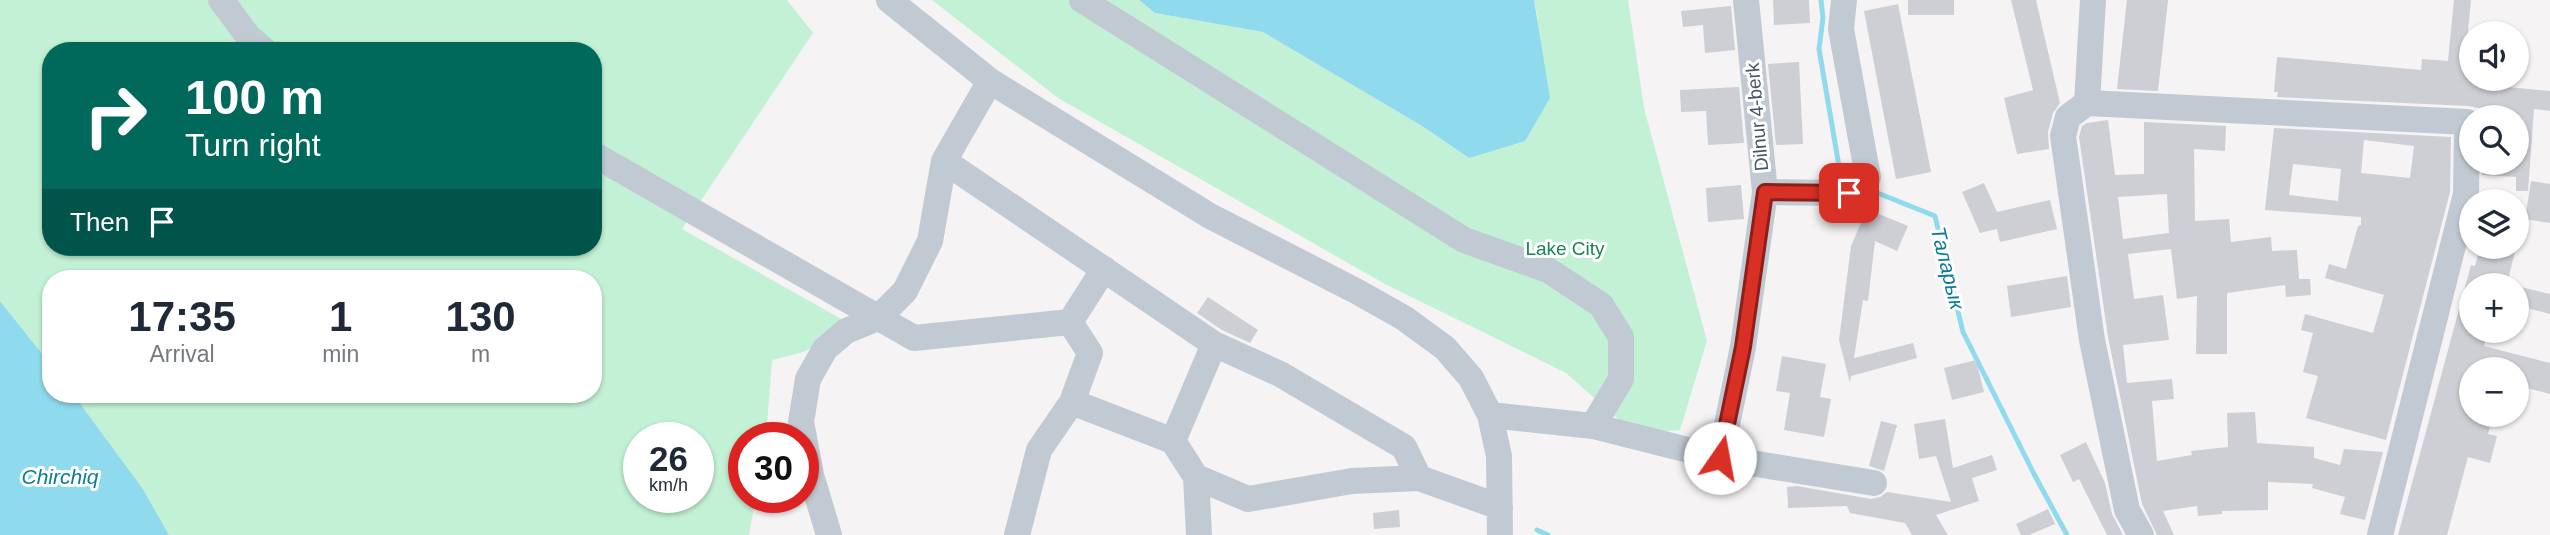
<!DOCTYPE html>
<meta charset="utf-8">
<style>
body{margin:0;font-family:Helvetica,sans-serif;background:#f2f2f3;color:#1f2937;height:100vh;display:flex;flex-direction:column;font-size:26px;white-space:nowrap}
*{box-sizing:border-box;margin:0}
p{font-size:23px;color:#747a83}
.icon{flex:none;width:38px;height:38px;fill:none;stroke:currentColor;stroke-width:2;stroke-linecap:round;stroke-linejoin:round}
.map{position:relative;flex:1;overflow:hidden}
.side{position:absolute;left:42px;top:270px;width:560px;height:133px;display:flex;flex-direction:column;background:#fff;border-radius:28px;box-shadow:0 2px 5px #0004}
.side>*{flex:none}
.banner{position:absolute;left:42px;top:42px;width:560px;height:214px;border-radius:28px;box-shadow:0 2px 5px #0004;background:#00695c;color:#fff;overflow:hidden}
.controls{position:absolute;left:2459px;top:21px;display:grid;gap:14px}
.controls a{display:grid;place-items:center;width:70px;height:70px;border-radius:50%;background:#fff;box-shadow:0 2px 5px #0004;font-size:35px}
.speed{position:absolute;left:623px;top:422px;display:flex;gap:14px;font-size:35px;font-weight:700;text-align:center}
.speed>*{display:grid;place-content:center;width:91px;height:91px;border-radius:50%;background:#fff;box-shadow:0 2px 5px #0004;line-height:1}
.speed small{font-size:18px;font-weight:400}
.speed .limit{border:10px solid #d22;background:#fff;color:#111}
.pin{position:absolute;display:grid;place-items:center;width:60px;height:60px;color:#fff;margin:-30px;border-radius:14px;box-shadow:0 4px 10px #0006}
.me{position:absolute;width:77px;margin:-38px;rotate:12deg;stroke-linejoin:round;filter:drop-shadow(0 0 5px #0008)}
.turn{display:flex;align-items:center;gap:24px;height:147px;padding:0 28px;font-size:32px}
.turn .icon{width:91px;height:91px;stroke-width:2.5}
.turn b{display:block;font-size:49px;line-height:60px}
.then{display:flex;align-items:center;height:66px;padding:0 28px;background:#0003;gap:14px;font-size:26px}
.eta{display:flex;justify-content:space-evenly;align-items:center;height:119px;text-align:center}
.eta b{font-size:42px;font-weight:700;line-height:49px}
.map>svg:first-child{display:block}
.green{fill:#c3f1d5;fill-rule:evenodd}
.water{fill:#90daee}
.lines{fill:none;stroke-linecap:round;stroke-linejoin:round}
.stream{stroke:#90daee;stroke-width:5}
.building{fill:#cdcfd5;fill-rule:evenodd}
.minor{stroke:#c1cad2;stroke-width:26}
.route-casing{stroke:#8d1f18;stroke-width:18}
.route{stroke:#d93025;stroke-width:12}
.labels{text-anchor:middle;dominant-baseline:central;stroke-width:6;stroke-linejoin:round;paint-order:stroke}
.street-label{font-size:19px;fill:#4a5661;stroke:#fff}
.park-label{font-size:19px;fill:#17864f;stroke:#fff}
.water-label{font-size:21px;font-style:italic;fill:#0c7c9b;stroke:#fff}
</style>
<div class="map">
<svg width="2550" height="535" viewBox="0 0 2550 535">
<rect width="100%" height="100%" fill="#f5f3f3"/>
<path class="green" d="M0,0H787L813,33L682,229L859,329L800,353L772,360L766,437L744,438V497H756L749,535H169L143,489L73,394H593V278H51V365L0,301ZM51,51H593V247H51ZM639,438H698V497H639Z
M932,0H1139L1155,13L1263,32L1422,126L1469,158L1538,19L1534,0H1628L1644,108L1707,341L1680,430L1634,433L1566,373L1385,284L1058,98Z"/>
<path class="water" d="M1139,0H1534L1550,98L1525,141L1469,158L1422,126L1263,32L1155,13Z
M0,301L51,365V394H73L143,489L169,535H0Z"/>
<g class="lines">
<path class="stream" d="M1821,0L1823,18L1819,49L1841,178L1849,182
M1865,188L1935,216L1963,332L2034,474L2067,535
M1537,530L1548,535"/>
</g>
<path class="building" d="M1773,0H1809L1810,23L1774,25Z
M1908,0H1954V15H1908Z
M2011,0H2036L2060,103L2053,113L2048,132L2049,149L2017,154L2004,98L2033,90Z
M2127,0H2168L2158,91L2117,89Z
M2454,0H2471L2466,52L2471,53V79H2497L2496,86L2550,91V111L2534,109L2528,191H2516V177L2482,175V163H2516V117H2495V111L2468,106L2277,97L2278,92H2274L2277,57L2421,70L2422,59L2448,61Z
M1898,4L1931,172L1896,179L1864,11Z
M1731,6L1735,50L1705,53L1703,25L1683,27L1681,11Z
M1799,62L1803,144L1776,145L1768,64Z
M1739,87L1744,143L1708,145L1706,111L1681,112L1680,90Z
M2108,120L2115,175L2144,174V122L2226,126L2225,151L2194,149L2195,221L2229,219L2231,242L2271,237L2272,251L2297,250L2299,279H2310L2311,295L2286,297L2285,285L2227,293V354H2196L2197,296L2177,299L2171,249L2128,254L2134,299L2163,295L2169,340L2123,345L2127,383L2172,379L2174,399L2152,401L2157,461L2192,455L2191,451L2228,447L2227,413L2255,412L2257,443L2314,447V458L2340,465L2344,449L2383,452L2365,520L2340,514L2345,497L2312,488L2313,484L2268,482V510L2222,511V514L2198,516L2197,506L2163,511L2174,535H2157L2142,504L2108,337L2079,137L2082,126L2087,123ZM2167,194L2169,233L2123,239L2118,197Z
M2274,128L2451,137L2450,192L2386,440L2306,418L2318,376L2303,372L2313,333L2301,330L2305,314L2373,333L2384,295L2325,278L2329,264L2346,269L2358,226L2361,225V217L2265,210ZM2364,140L2414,146L2410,178L2361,173ZM2293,164L2341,169L2338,201L2289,195Z
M2531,181L2550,184V223L2525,219Z
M1984,183L1997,212L2050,200L2057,229L2000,242L1997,229L1980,233L1962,192Z
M1741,185L1744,219L1708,222L1706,188Z
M1867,209L1908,226L1897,251L1875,241L1868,301L1863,300L1854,358L1913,343L1917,358L1851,376L1850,383L1839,340L1851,246Z
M2480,247H2516L2507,285H2471V331H2488L2484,346L2550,363V394L2516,385V369H2471V415H2493L2488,434L2497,436L2490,463L2468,457L2447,535H2398L2471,265L2475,266Z
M2067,276L2071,307L2011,317L2007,286Z
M2516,286L2550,294V314L2516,305Z
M1208,297L1258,330L1250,343L1222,330L1197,313Z
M1782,356L1826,364L1820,397L1831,399L1824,437L1784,430L1790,393L1776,391Z
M1976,360L1984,392L1952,400L1944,368Z
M1945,419L1953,468L1992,455L1997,470L1972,478L1979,501L1936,515L1948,535H1912L1905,523L1850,513L1847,506L1788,508L1787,487L1797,486L1871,499L1880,497L1887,492L1951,502L1936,456L1919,459L1914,424Z
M1881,421L1897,425L1884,471L1869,466Z
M2086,442L2105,483L2112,514L2123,535H2107L2079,479L2073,482L2060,455Z
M2048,509L2055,524L2029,535H2021L2016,524Z
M1399,510L1400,527L1374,529L1373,513Z"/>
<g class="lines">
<path class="minor" d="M221,0L248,36L265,51
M889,0L990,81L1210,216L1356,291L1404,318L1445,348L1471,378L1490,415L1499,456L1500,535
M1082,0L1464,240L1548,270L1601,305L1621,337V379L1593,426
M1844,0L1841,29L1868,177
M990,81L944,161L1214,344L1280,374L1404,447L1419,478
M2087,103L2093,0
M593,154L914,338L1070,322L1090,353L1072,402L1173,441L1196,477L1199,535
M1765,192L1849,193
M1070,322L1104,269
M1490,415L1593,426L1720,458L1743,347L1765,192L1746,0
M1173,441L1214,344
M1720,458L1874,483
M1196,477L1248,499L1352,481L1419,478L1500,507
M829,535L811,475L801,422L808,379L825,349L846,331L878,318L905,291L930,241L944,161
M1017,535L1039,450L1072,402
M2141,535L2127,510L2092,340L2063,136L2068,117L2087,103L2467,122L2466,194L2380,535"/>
</g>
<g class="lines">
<defs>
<path id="route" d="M1720,458L1743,347L1765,192L1849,193"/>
</defs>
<use href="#route" class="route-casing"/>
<use href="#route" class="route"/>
</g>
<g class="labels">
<g class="street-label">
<text transform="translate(1757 117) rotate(-95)">Dilnur 4-berk</text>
</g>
<g class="park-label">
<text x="1565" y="248">Lake City</text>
</g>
<g class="water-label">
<text transform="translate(1948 268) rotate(76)">Таларык</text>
<text x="60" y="476">Chirchiq</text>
</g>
</g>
</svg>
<div class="controls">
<a><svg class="icon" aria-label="sound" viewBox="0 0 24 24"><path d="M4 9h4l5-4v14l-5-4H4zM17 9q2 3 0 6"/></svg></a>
<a><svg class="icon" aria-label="search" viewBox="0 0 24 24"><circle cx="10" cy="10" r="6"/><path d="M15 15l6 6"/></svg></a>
<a><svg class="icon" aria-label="layers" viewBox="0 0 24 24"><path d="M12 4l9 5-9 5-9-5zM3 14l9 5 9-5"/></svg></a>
<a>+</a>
<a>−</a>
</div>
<div class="speed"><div>26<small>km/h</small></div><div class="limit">30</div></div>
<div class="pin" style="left:1849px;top:193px;background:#d93025"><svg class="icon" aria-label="arrive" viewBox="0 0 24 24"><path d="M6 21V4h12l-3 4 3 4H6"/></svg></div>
<svg class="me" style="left:1720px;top:458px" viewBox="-20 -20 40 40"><circle r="19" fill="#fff"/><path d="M0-13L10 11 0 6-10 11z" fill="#d93025"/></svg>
<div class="banner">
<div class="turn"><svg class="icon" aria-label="right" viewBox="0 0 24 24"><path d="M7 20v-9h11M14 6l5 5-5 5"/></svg><div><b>100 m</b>Turn right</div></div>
<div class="then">Then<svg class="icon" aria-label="arrive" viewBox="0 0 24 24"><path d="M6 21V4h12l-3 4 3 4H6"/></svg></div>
</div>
<section class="side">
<div class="eta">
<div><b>17:35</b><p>Arrival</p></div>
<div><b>1</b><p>min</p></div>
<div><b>130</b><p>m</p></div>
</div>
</section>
</div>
